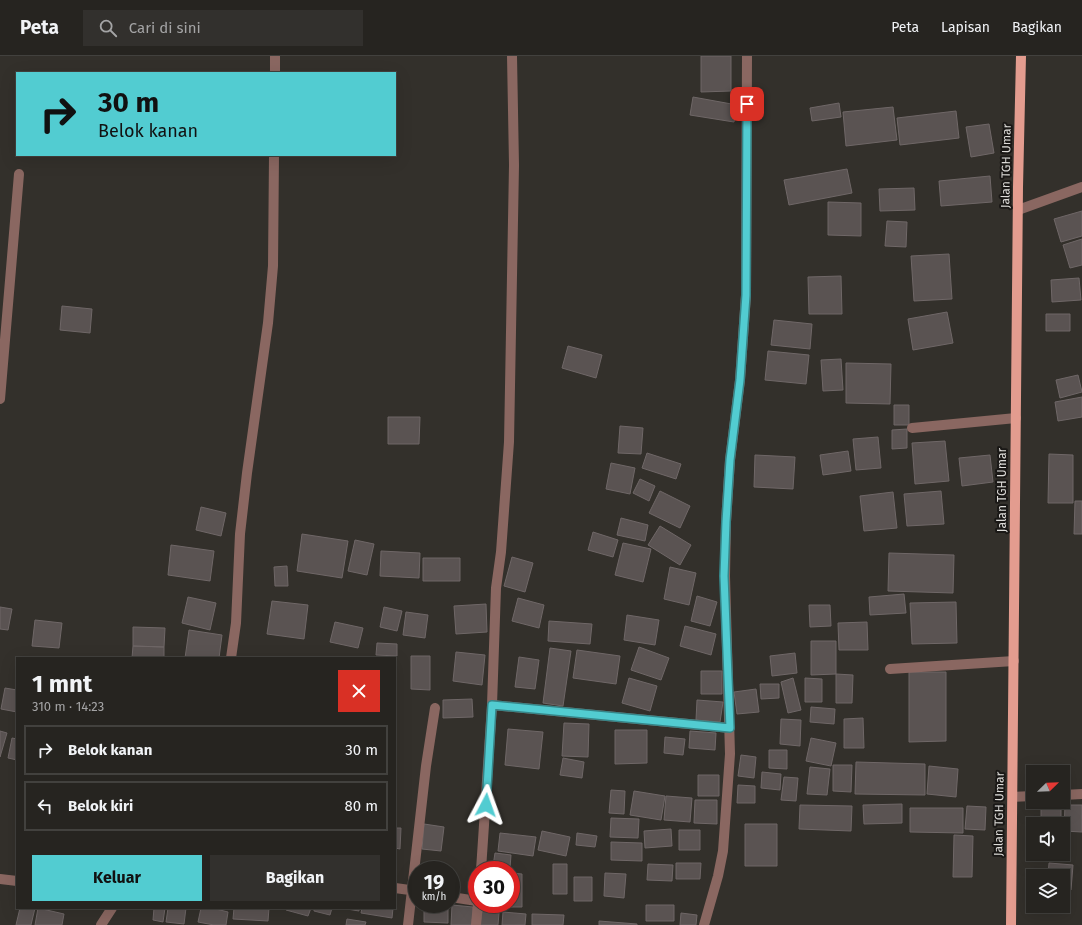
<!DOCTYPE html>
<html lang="id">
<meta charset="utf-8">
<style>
body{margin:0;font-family:"Fira Sans",sans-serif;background:#32302d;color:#f1f3f6;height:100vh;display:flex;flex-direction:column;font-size:15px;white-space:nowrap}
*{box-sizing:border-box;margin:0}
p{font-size:13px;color:#a4a4a5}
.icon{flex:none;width:22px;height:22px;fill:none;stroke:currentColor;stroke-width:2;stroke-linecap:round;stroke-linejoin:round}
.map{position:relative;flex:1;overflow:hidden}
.drawer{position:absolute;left:16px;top:601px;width:380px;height:252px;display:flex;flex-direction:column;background:#262420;border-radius:0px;box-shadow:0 4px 16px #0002,0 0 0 1px #42413e}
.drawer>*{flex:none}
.hud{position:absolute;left:16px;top:16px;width:380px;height:84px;border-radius:0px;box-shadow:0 4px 16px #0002,0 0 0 1px #42413e;background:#52ccd1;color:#111;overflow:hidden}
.needle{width:26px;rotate:67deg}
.fabs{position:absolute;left:1026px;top:709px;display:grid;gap:8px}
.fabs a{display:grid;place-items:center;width:44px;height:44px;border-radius:0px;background:#262420;box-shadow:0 4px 16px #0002,0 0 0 1px #42413e;font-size:20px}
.speed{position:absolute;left:408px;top:805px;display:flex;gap:8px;font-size:20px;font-weight:700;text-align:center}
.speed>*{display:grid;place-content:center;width:52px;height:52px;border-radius:50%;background:#262420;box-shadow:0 4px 16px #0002,0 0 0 1px #42413e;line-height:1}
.speed small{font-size:10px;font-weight:400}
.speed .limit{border:6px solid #d22;background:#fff;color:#111}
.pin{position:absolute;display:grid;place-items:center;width:34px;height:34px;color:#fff;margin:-17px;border-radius:8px;box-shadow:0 2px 6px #0006}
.me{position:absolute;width:44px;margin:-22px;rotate:4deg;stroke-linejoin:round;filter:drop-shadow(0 0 3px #0008)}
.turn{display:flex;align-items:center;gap:14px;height:84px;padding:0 16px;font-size:18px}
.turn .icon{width:52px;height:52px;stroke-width:2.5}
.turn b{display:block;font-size:28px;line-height:34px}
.round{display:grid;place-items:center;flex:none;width:42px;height:42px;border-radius:0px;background:#32302d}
.overview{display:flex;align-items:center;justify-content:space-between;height:68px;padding:0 16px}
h1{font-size:24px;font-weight:700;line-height:30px}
.button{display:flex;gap:8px;margin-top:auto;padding:8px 16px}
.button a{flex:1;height:46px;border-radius:0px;background:#52ccd1;color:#111;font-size:16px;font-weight:700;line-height:46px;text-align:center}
.button a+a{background:#32302d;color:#f1f3f6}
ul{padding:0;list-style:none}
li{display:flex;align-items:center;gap:12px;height:50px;margin:0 8px 6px;padding:0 8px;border:2px solid #42413e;border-radius:0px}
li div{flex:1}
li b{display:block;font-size:15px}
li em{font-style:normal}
header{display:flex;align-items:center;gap:24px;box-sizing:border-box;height:56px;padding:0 20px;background:#262420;border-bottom:1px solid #42413e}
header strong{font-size:19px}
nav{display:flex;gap:22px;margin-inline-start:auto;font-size:14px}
.search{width:280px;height:36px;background:#32302d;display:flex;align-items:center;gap:10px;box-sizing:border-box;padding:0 14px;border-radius:0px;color:#a4a4a5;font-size:15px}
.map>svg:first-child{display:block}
.building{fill:#5a5352;stroke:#6f6767}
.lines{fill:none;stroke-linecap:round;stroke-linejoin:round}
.minor{stroke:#8a6761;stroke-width:10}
.major{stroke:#e39c8f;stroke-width:10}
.route-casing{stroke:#358588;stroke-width:10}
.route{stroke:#52ccd1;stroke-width:7}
.labels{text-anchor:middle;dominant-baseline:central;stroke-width:4;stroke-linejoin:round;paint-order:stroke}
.street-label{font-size:12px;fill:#dddbd8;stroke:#1a1816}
</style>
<header>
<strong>Peta</strong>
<div class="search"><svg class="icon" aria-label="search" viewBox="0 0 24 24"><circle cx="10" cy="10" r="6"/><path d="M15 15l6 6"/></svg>Cari di sini</div>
<nav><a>Peta</a><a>Lapisan</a><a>Bagikan</a></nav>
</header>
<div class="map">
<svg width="1082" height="869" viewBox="0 0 1082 869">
<rect width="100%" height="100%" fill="#33302b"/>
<path class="building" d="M701,0H731V35L701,36Z
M693,41L737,49L734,66L690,59Z
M839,47L841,61L812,65L810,52Z
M893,51L897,84L846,90L843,56Z
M956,55L959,82L900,89L897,62Z
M989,68L994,97L971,101L966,71Z
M847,113L852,137L789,149L784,124Z
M990,120L992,146L941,150L939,125Z
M914,132L915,154L880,155L879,133Z
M828,146L861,147V180L828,179Z
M1082,155V180L1061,186L1054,163Z
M887,165L907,166L906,191L885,190Z
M1082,183V209L1070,212L1063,189Z
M949,198L952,243L914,245L911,200Z
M841,220L842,258H809L808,221Z
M1079,222L1081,244L1052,246L1051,224Z
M62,250L92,253L90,277L60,274Z
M947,256L953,287L913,294L908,263Z
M1046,258H1070V275H1046Z
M774,264L812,268L810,293L771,289Z
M568,290L602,299L596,322L562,312Z
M768,295L809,299L806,328L765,324Z
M841,303L843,334L823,335L821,304Z
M846,307L891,308L890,348L846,347Z
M1078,319L1082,336L1060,342L1056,324Z
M1082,341V361L1058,365L1055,346Z
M894,349H909V369H894Z
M388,361H420L419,388H388Z
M620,370L643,372L641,398L618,397Z
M907,373V392L892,393V374Z
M878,381L881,412L856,414L853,383Z
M945,385L949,425L915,428L912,387Z
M848,395L851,415L823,419L820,399Z
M647,397L681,408L676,423L642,412Z
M1049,398L1073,399V447H1048Z
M755,399L795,401L793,433L754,431Z
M990,399L993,426L962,430L959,402Z
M611,407L635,412L630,438L606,433Z
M640,423L655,430L649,445L633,437Z
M660,435L690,450L680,472L649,457Z
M941,435L944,468L907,470L904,438Z
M893,436L897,472L864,475L860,440Z
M1075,445H1082V478H1074Z
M201,451L226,457L221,480L196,474Z
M621,462L648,469L645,485L617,479Z
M660,470L691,489L680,509L648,489Z
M593,476L618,484L613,501L588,494Z
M302,478L348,485L342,522L297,515Z
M355,484L374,488L367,519L348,515Z
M623,487L651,493L643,526L615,519Z
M171,489L214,495L210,525L168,519Z
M381,495L420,497L419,522L380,520Z
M889,497L954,499L953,537L888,535Z
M512,501L533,507L525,536L504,530Z
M423,502H460V525H423Z
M287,510L288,530H275L274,511Z
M670,511L696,517L689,549L664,543Z
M904,538L906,557L870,559L869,541Z
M697,540L717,546L710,570L691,565Z
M188,541L216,547L210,574L182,567Z
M518,542L544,549L539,572L512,565Z
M272,545L308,549L304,583L267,578Z
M956,546L957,587L912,588L910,547Z
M486,548L487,576L456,578L454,550Z
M809,549H830L831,570L810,571Z
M0,551L12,553L8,574L0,573Z
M384,551L402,555L397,575L380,571Z
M406,556L428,559L425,582L403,579Z
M627,559L659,564L655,589L624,584Z
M35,564L62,567L59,592L32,590Z
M549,565L592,568L590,588L548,585Z
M335,566L363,572L358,592L330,586Z
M867,566L868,594H839L838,567Z
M685,570L716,578L711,599L680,590Z
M133,571L165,572L164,591L133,590Z
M189,574L222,579L219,602H185Z
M811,585H836V618L811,619Z
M377,587L397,588V600L376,599Z
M133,590L164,591V602H132Z
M639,591L669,602L661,624L631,614Z
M550,592L571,595L563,650L543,647Z
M577,594L620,600L616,628L573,622Z
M456,596L485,599L482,629L453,625Z
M795,597L797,617L772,620L770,600Z
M411,600H430V634L411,633Z
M519,601L539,604L535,633L515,631Z
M701,615H722V638H701Z
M909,616H946V685L909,686Z
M836,618L853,619L852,647H836Z
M629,622L657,630L650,655L622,647Z
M793,622L801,654L788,657L781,626Z
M805,622L822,623V646H805Z
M760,628H779V642L761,643Z
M5,632L17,634V656L1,653Z
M756,633L759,656L737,658L734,636Z
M472,643L473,661L443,662V644Z
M697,644L723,646L720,666L696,664Z
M811,651L835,653L834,668L810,666Z
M863,662L864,692H844V663Z
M781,663L801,664L800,690L780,688Z
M564,667L589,668L588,701L562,700Z
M508,673L543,676L539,713L505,709Z
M615,674H647V707L615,708Z
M0,675L7,677L0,701Z
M690,675L716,677L715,694L689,692Z
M665,681L685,683L683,699L664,697Z
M12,682L17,683V704L8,702Z
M811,682L836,687L831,710L806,705Z
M769,694H787V713L769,712Z
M741,699L756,701L754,722L738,720Z
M563,702L584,706L582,722L560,719Z
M856,706L925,708V739L855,738Z
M833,709H852L851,736L833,735Z
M929,710L958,713L956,741L927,738Z
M810,711L830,713L827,739L807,738Z
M762,716L781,718L780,734L761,732Z
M698,719H719V740H698Z
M784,721L798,722L796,745L781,744Z
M738,729L755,730V747H737Z
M611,734L625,735L624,758L609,757Z
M634,735L665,740L661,764L630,759Z
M666,740L692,742L690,766L664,764Z
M695,744H717V768L694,767Z
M1041,747H1061V768H1041Z
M902,748V767L864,768L863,749Z
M800,749L852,750L851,775L799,773Z
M1065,749H1082V776L1064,775Z
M967,750L986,751L985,774L965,773Z
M910,752H963V777L910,776Z
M611,762L639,763L638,782L610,781Z
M424,768L444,771L441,795L422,793Z
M745,768H777V810H745Z
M395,772H401L400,793L395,792Z
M671,773L672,790L645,792L644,775Z
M679,774H700V794H679Z
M542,775L570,781L566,800L538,794Z
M500,777L536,781L533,800L498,795Z
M577,777L597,780L595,791L576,789Z
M954,779L973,780L972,821H953Z
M1063,780L1064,803H1044V798H1063Z
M611,786L642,787V805L611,804Z
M495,797L511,799L510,812L493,810Z
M676,807H701L700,823H676Z
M1049,807L1073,809L1071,834H1063V820H1048Z
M553,808H567V838H553Z
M648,808L673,809L672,825L647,824Z
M511,817L522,818V851H502V848H511Z
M605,817L626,818L624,842L604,840Z
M574,821H592V845H574Z
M424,848H448V867L424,866Z
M452,849L473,851L472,869H451Z
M646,849H674V865H646Z
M20,852H35L31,869H16Z
M38,852L64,858L62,869H35Z
M154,852H165L163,866L153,864Z
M168,852H186L184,868L166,866Z
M201,852H212L228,856L226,869H214L198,866Z
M234,852H269L268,865L233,863Z
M286,852H311L308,860L286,854Z
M314,852H332L330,859L314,855Z
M341,852H359V855Z
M362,852H393L392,862L361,857Z
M482,855L499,857L498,869H480Z
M503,856L526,858L525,869H502Z
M681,857L697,859L696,869H680Z
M532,858L564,859L563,869H532Z
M347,863L366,866L365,869H346Z
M599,865L637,868V869H599Z"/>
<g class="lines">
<path class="minor" d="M512,0L514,109L509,386L501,496L496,532L492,649L730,672
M275,17V0
M1018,154L1082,131
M0,343L19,118
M912,372L1016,362
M231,602L236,567L240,478L247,417L268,267L273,210L274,99
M890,613L1014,605
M1063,739L1082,738
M1013,741L1033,740
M481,814L492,649
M0,823L17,825
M395,832L417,835
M451,841L477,845
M101,869L112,852
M408,869L426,710L435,652
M476,869L478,848
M704,869L718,820L723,795L730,698L725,520L726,466L730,404L740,324L746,239L747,0"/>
<path class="major" d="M1011,869L1018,131L1021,0"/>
</g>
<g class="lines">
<defs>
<path id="route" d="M486,749L492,649L730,672L724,520L726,466L730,404L740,324L746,239L747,48"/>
</defs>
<use href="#route" class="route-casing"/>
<use href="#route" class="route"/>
</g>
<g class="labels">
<g class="street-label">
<text transform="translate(1006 110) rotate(-89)">Jalan TGH Umar</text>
<text transform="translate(1002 434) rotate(-90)">Jalan TGH Umar</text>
<text transform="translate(999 758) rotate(-89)">Jalan TGH Umar</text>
</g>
</g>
</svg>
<div class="fabs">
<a><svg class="needle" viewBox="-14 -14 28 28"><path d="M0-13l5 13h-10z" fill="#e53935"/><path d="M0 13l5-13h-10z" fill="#a4a4a5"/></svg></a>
<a><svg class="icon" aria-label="sound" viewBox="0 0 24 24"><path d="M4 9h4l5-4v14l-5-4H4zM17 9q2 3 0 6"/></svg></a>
<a><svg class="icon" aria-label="layers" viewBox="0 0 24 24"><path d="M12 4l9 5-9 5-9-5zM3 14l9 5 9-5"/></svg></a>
</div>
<div class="speed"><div>19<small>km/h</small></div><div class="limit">30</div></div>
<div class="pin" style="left:747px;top:48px;background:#d93025"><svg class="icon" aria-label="arrive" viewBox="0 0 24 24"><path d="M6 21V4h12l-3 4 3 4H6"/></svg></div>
<svg class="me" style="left:486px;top:749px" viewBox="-20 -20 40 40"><path d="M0-17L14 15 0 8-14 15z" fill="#52ccd1" stroke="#fff" stroke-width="4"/></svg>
<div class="hud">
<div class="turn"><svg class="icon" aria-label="right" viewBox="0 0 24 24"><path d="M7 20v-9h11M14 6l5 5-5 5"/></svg><div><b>30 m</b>Belok kanan</div></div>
</div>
<section class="drawer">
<div class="overview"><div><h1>1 mnt</h1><p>310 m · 14:23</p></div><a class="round" style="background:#d93025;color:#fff"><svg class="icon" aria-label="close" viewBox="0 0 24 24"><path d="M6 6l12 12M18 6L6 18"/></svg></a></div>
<ul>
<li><svg class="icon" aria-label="right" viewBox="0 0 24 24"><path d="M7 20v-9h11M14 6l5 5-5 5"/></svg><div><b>Belok kanan</b></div><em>30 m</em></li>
<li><svg class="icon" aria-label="left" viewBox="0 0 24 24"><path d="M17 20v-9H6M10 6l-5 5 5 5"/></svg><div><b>Belok kiri</b></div><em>80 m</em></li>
</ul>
<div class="button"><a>Keluar</a><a>Bagikan</a></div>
</section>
</div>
